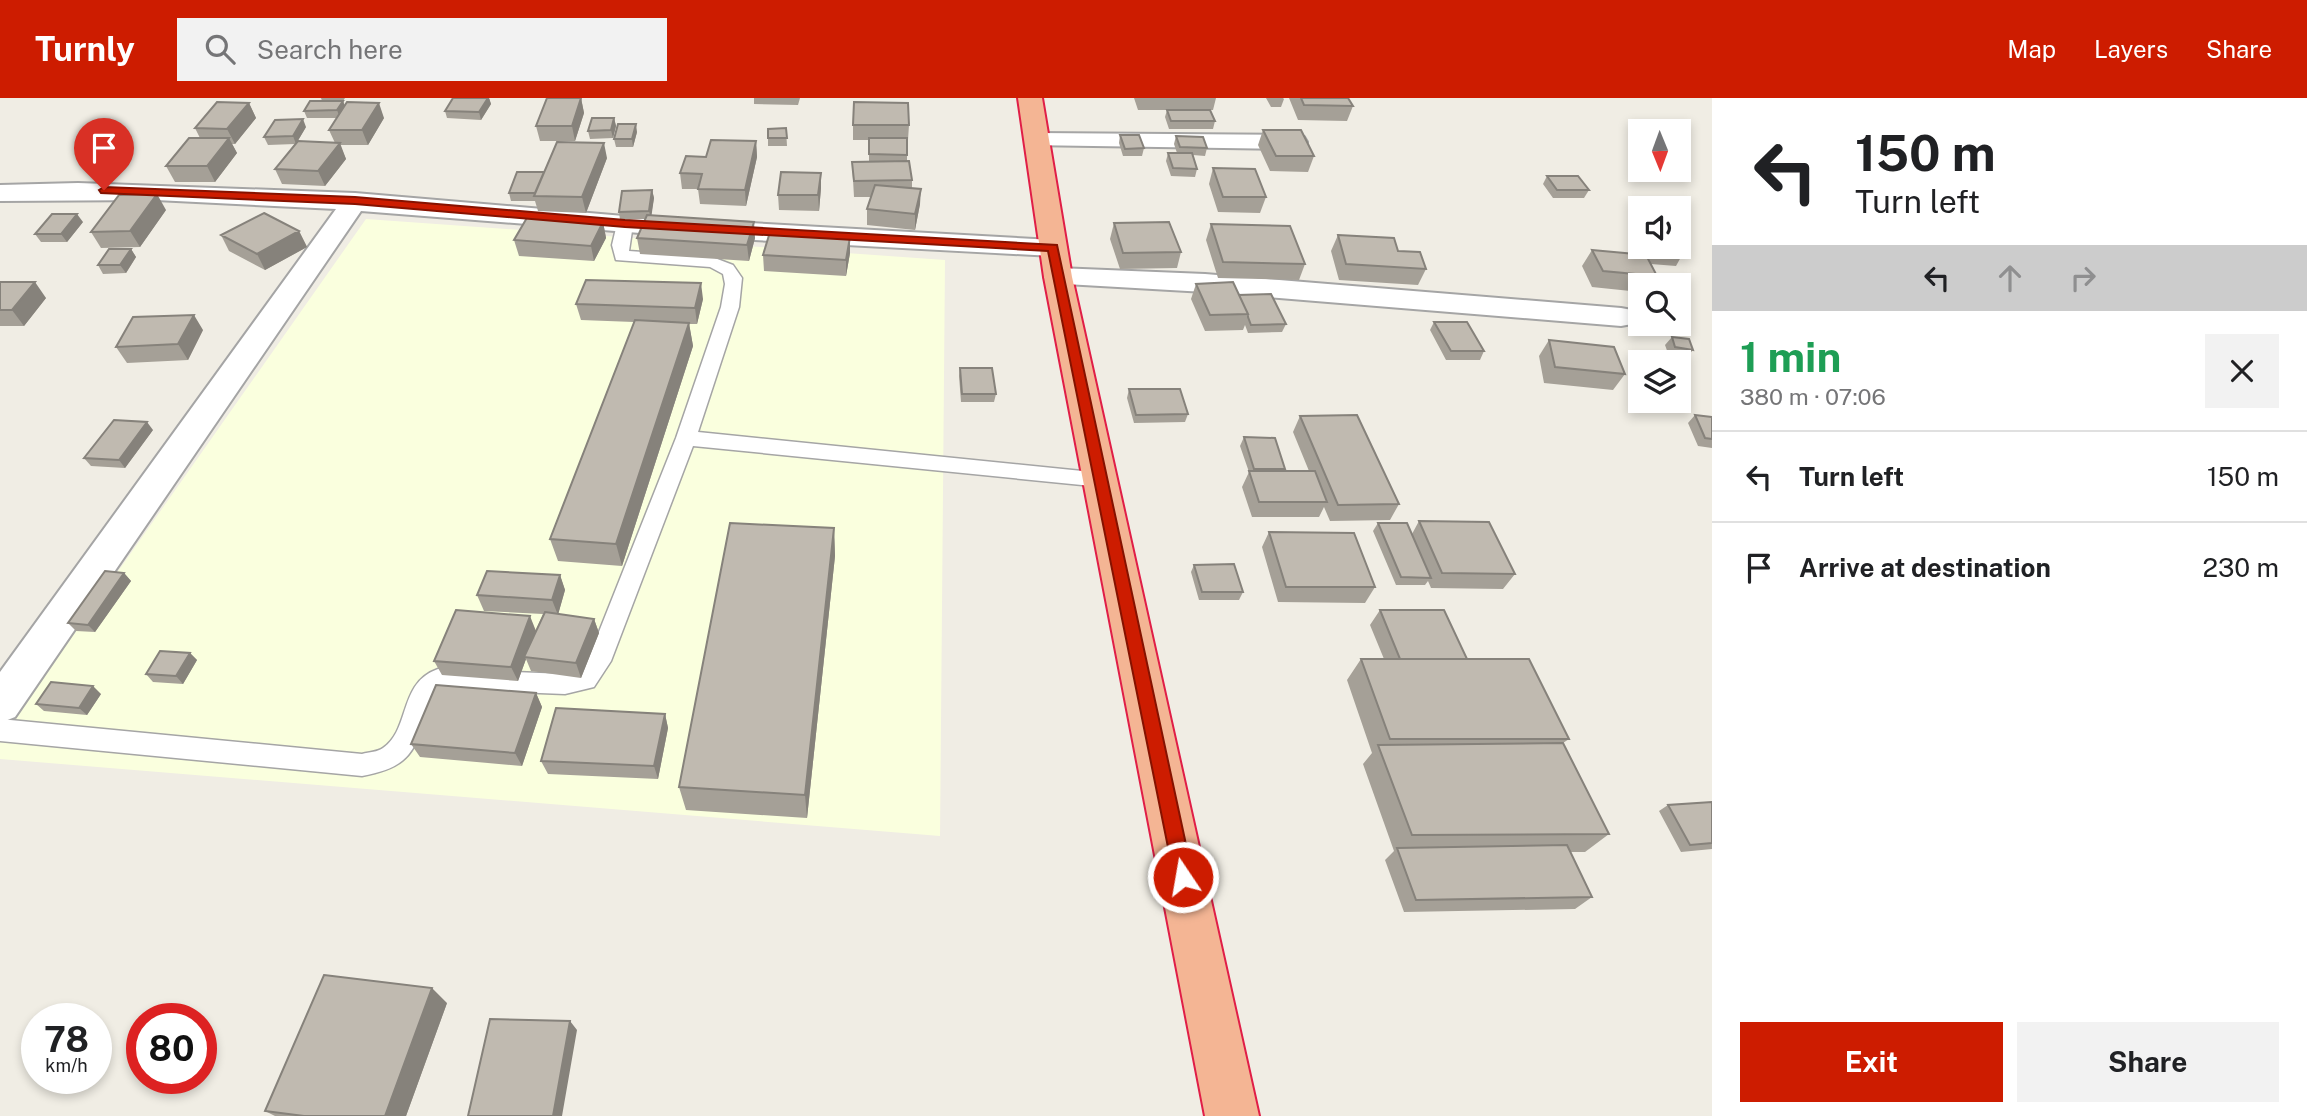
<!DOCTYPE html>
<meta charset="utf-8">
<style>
body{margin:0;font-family:"Public Sans",sans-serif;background:#f2f2f2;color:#202124;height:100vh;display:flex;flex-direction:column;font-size:26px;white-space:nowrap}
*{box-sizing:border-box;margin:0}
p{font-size:23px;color:#757577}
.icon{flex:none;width:38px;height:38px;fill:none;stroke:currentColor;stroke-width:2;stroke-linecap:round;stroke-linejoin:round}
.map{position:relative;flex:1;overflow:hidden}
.side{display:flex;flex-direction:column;background:#fff;width:595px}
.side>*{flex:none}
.hud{background:#fff;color:#202124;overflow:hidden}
.needle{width:46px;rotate:179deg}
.fabs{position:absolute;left:1628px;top:21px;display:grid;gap:14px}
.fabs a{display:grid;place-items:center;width:63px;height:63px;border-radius:0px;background:#fff;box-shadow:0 4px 10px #0003;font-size:35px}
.speed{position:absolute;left:21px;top:905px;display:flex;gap:14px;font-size:35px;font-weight:700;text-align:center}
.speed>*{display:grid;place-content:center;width:91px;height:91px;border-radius:50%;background:#fff;box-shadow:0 4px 10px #0003;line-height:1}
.speed small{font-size:18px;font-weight:400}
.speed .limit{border:10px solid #d22;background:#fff;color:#111}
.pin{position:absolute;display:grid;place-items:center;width:60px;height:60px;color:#fff;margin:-72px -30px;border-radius:50% 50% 50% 0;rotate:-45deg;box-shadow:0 0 7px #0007}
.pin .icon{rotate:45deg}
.me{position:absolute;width:77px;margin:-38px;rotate:348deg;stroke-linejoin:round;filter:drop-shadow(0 0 5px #0008)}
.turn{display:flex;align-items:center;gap:24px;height:147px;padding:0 28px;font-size:32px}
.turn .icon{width:91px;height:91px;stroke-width:2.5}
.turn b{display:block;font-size:49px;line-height:60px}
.lanes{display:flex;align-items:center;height:66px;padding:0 28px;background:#0003;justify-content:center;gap:35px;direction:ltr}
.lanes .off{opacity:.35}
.round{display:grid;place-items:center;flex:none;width:74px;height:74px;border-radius:0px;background:#f2f2f2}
.head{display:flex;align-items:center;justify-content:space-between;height:119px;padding:0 28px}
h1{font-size:42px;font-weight:700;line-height:52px;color:#1e9e55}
.button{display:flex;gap:14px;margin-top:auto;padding:14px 28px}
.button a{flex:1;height:80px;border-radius:0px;background:#cd1c00;color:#fff;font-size:28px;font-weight:700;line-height:80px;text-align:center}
.button a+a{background:#f2f2f2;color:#202124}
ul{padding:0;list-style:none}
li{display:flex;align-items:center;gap:21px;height:91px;padding:0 28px;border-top:2px solid #e0e0e0}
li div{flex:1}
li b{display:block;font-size:26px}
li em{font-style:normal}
header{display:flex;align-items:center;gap:42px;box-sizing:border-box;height:98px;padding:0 35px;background:#cd1c00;color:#fff}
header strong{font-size:33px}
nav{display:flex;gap:38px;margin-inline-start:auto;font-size:24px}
.search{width:490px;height:63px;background:#f2f2f2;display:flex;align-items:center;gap:18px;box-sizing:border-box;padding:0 24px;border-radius:0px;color:#757577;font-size:26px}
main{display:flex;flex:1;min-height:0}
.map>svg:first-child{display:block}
.education{fill:#faffde}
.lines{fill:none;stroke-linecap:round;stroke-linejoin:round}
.service-casing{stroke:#a5a5a5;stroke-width:3}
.minor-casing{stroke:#a5a5a5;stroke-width:4}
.trunk-casing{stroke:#e01e47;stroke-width:4}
.service{fill:#fff;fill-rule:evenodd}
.minor{fill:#fff;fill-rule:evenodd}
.trunk{fill:#f4b594;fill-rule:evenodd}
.wall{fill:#a5a097}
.shaded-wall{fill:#86827b}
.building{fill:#c0bab0;stroke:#86827b;stroke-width:2}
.route{fill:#cd1c00;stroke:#851200;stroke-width:2}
</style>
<header>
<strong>Turnly</strong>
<div class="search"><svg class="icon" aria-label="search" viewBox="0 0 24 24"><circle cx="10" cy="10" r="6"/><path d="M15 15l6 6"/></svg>Search here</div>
<nav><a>Map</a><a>Layers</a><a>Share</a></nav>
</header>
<main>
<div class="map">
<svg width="1712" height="1018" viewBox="0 0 1712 1018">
<rect width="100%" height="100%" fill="#f0ede4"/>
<path class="education" d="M366,121L945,162L940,738L0,661V641Z"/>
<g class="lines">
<defs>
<path id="service" d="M625,121L633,126L629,153L712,159L733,167L742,180L739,209L698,334L1102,375L1109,377L1112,382L1109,387L1102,389L693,348L611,563L594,589L565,596L443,591C433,599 430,608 426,619C413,659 404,670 362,678L0,643V621L362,656C369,654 378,654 383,650C411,631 398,585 438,571L565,576L579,573L589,559L676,340L721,209L725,186L723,176L710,169L616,162L612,147L617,126Z"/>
<path id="minor" d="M1037,35L1295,37L1304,39L1307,44L1304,49L1295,51L1028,47L1025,42L1028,37Z
M78,85L355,95L624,118L1053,142L1063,144L1067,150L1063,156L1053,158L678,138L361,113L15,619L0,625V574L336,111L156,102L0,103V87Z
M1058,170L1205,176L1621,210L1632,212L1636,219L1632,226L1621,228L1205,194L1048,185L1044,179L1048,173Z"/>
<path id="trunk" d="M1018,0H1042L1072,179L1259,1018H1205L1044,179Z"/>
</defs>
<use href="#service" class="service-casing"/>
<use href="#minor" class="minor-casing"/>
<use href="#trunk" class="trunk-casing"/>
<use href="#service" class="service"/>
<use href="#minor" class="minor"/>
<use href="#trunk" class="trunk"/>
</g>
<path class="wall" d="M321,0H345L343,3L345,8L384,20L368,47H340L346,61L325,88L282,86L275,71L295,46L268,47L264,39L306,29L297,44L335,45L329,32L337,20H307L304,13L322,3Z
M453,0H489L491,6L481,22L447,20L445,13Z
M581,0L584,15L575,43H540L536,28Z
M754,0H800L798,7L754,6Z
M1134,0H1216L1213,12H1208L1215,23L1213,31H1169L1165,19L1167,12H1138Z
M1266,0H1283L1284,1L1281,9H1271Z
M1289,0H1348L1353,8L1347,23L1298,22Z
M249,5L256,20L235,46H232L237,55L215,84H175L166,68L200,40L195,30Z
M614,20L616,28L613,40L590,41L588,33Z
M853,27H909L908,42H907V63L912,82V90L920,106L915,132L867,127V111L871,99H854L852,64H869V42H853Z
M786,30L787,48H768V31Z
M1263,32L1314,58L1308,74L1270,73L1258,47Z
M637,34L633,49H616L614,41Z
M1120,37L1144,50L1142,58H1123L1119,45Z
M1176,38L1207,50L1205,58L1193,57L1197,71L1195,79L1171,78L1166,63L1168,55H1177L1174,46Z
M756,43L757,59L746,108L700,106L698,91H682L680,75L706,59Z
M607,60L586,115L538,113L535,103H511L509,95L544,74Z
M1213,70L1266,99L1260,115L1218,114L1209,86Z
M821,75V90L819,113L779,112L778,97Z
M1547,78L1589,92L1584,100H1553L1543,86Z
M652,92L654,100L651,117L755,140L749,163L640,156L637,140L645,121L620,122L619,114Z
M166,112L140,149L101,150L91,134Z
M83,124L67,144H41L35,136Z
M603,124L606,140L594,163L519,158L514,142Z
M1114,125L1181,154L1177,170L1120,171L1110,141Z
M1211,126L1305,166L1299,182L1218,180L1206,142Z
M299,133L307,149L265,172L229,153L221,137Z
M1338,137L1398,153L1426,171L1418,187L1339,182L1331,153Z
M1650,149H1668L1681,159L1676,168L1651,166L1645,156Z
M131,151L136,159L126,175L103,176L98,167Z
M1592,152L1657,178L1651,187H1640V194L1592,189L1582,168Z
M850,155L846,178L764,173L763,157Z
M0,184L46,200L24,228H0Z
M1196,186L1286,226L1282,234L1248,235L1245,227L1243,232L1205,233L1191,201Z
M703,201L697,226H689L693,248L622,468L558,463L550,441L634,224L581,222L576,206Z
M1434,224L1484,253L1480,262H1446L1430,232Z
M203,232L188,262L127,265L116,249Z
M1672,239L1693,252L1686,260L1669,258L1665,247Z
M1549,242L1625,276L1613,292L1544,285L1539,258Z
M960,270L996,296L994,304H961L959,278Z
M1129,291L1188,316L1185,324L1134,325L1127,300Z
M1695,317L1712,319V350L1698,348L1688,325Z
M1300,318L1399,406L1390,422L1330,423L1324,409L1319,419H1252L1242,389L1249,374L1240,348L1244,339L1285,371L1284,373H1309L1293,334Z
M153,332L125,370L91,368L84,360Z
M1419,423L1515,476L1503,491L1431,490L1428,483L1425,487H1396L1373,433L1378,425L1412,436Z
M834,430L835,458L807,720L686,712L679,689Z
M1269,434L1375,489L1365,505L1278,504L1262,449Z
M1194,467L1243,494L1239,502H1199L1191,474Z
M124,475L131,483L95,534L76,533L68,525Z
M560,477L565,492L558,516L594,521L599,535L581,580L531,573L526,561L518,583L442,577L434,563L536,532L543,516L484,513L477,497Z
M1380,512L1467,561L1569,641L1563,645L1609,736L1585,754H1570L1592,799L1575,811L1404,814L1385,762L1394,753L1363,666L1372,655L1347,582L1361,561H1384L1370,527Z
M190,555L197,562L183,586L153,584L146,576Z
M536,595L542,609L522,668L420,659L411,646Z
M101,596L87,617L44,613L36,606Z
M665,616L668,630L658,681L548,676L541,663Z
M1712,704V751L1681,754L1659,713L1668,707Z
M447,905L406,1018H275L265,1013Z"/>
<path class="shaded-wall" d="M488,0H489L491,6L481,22L479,14Z
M581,0L584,15L575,43L572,28Z
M343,3L346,11L340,20L337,12Z
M249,5L256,20L235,46L227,31Z
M379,5L384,20L368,47L362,32Z
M614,20L616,28L613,40L611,32Z
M303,21L306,29L296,46L293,38Z
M636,26L637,34L633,49L632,41Z
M229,40L237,55L215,84L207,68Z
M756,43L757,59L746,108L745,92Z
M340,45L346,61L325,88L318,73Z
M604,45L607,60L586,115L582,99Z
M821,75V90L819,113L818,97Z
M921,91L920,106L915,132V116Z
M652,92L654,100L651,121L649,113Z
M157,96L166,112L140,149L130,133Z
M77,116L83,124L67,144L61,136Z
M603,124L606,140L594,163L591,148Z
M754,124L755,140L749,163L747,147Z
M299,133L307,149L265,172L257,156Z
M850,139V155L846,178V162Z
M131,151L136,159L126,175L120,167Z
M35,184L46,200L24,228L12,212Z
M701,185L703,201L697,226L695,210Z
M194,217L203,232L188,262L178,246Z
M689,225L693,248L622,468L616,446Z
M147,324L153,332L125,370L119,362Z
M834,430L835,458L807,720L805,697Z
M124,475L131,483L95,534L88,527Z
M560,477L565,492L558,517L552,502Z
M530,518L536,533L524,559L526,561L518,583L511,569Z
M594,521L599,535L581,580L576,565Z
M190,555L197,562L183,586L176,578Z
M93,588L101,596L87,617L79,610Z
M536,595L542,609L522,668L515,655Z
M665,616L668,630L658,681L654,668Z
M432,890L447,905L406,1018H385Z
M570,923L577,932L562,1018H553Z"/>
<path class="building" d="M453,0H488L479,14L445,13Z
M547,0H581L572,28H536Z
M1301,0H1348L1353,8L1304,7Z
M310,3H343L337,12L304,13Z
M217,4L249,5L227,31L195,30Z
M347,4L379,5L362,32H329Z
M854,4L908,5L909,27H853Z
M1167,12H1210L1215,23H1171Z
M592,20H614L611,32L588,33Z
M303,21L293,38L264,39L275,22Z
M618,26H636L632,41H614Z
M786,30L787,40H768V31Z
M1263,32H1301L1314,58H1276Z
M1120,37H1139L1144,50L1125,51Z
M1176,38L1203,39L1207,50L1180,49Z
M189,40H229L207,68H166Z
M869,40H907V57L869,56Z
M711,42L756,43L745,92L698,91L702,76L680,75L686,58L706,59Z
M298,43L340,45L318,73L275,71Z
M557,44L604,45L582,99L534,98Z
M1168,55H1192L1197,71L1173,70Z
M909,63L912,82L854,83L852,64Z
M1213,70L1255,71L1266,99H1223Z
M517,74H544L535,95H509Z
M781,74L821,75L818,97H778Z
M1547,78H1578L1589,92H1557Z
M875,87L921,91L915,116L867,111Z
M652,92L649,113L619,114L622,93Z
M157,96L130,133L91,134L119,97Z
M264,115L299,133L257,156L221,137Z
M52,116H77L61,136H35Z
M647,117L754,124L747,147L637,140Z
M528,118L603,124L591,148L514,142Z
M1169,124L1181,154L1123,155L1114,125Z
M1211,126L1290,128L1305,166L1223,164Z
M770,134L850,139L846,162L763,157Z
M1338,137L1394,140L1398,153L1420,154L1426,171L1346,166Z
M1651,149H1675L1681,159L1656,158Z
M109,151H131L120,167H98Z
M1592,152L1646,157L1657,178L1603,173Z
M586,182L701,185L695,210L576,206Z
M0,184H35L12,212H0Z
M1233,184L1248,216L1210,217L1196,186Z
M1271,196L1286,226L1251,227L1248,219V216L1239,197Z
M194,217L178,246L116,249L133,219Z
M635,222L689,225L616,446L550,441Z
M1434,224H1467L1484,253H1451Z
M1672,239L1689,241L1693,252L1675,249Z
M1549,242L1614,249L1625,276L1555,269Z
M960,270H992L996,296H962Z
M1129,291H1180L1188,316L1136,317Z
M1357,317L1399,406L1338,407L1300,318Z
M1695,317L1712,319V341L1705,340Z
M114,322L147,324L119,362L84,360Z
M1244,339L1275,340L1285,371H1254Z
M1249,373H1315L1327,404H1259Z
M1419,423L1489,424L1515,476L1442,475Z
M730,425L834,430L805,697L679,689Z
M1378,425H1407L1431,480L1401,479Z
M1269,434L1354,435L1375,489H1286Z
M1234,466L1243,494H1202L1194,467Z
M105,473L124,475L88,527L68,525Z
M487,473L560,477L552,502L477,497Z
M456,512L530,518L511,569L434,563Z
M1380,512H1444L1467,561H1400Z
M545,514L594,521L576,565L524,559Z
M160,553L190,555L176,578L146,576Z
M1361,561H1529L1569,641H1390Z
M51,584L93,588L79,610L36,606Z
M436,587L536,595L515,655L411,646Z
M556,610L665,616L654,668L541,663Z
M1563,645L1609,736L1412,737L1378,647Z
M1712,704V745L1690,747L1668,707Z
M1567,747L1592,799L1416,802L1397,750Z
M324,877L432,890L385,1018H304L265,1013Z
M490,921L570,923L553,1018H468Z"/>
<path class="route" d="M104,89L355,99L625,122L1057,147L1193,779L1190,786L1183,789L1176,786L1174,779L1048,153L625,129L355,106L101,95L99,92Z"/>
</svg>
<div class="fabs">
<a><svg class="needle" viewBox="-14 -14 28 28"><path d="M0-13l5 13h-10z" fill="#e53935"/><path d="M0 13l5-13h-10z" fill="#757577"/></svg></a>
<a><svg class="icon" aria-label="sound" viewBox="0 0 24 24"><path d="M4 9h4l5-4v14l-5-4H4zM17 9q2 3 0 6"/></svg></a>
<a><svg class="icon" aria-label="search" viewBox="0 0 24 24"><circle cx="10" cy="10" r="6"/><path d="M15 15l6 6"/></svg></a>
<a><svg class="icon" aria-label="layers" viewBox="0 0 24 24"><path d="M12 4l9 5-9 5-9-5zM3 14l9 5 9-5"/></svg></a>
</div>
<div class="speed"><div>78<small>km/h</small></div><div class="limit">80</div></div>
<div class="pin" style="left:104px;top:92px;background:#d93025"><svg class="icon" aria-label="arrive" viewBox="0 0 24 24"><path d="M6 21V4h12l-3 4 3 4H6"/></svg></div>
<svg class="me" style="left:1183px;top:779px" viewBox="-20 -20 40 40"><circle r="17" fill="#cd1c00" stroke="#fff" stroke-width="3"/><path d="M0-11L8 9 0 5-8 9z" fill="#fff"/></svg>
</div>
<section class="side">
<div class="hud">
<div class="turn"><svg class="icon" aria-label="left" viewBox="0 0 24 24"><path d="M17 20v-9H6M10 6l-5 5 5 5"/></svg><div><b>150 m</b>Turn left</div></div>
<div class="lanes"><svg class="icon" aria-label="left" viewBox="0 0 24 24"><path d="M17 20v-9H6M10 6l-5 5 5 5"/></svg><svg class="icon off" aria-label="ahead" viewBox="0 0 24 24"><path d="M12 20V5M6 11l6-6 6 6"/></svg><svg class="icon off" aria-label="right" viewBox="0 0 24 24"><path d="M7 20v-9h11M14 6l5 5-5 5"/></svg></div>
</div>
<div class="head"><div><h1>1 min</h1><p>380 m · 07:06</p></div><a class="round"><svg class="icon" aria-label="close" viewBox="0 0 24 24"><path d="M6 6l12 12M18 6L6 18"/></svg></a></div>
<ul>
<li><svg class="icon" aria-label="left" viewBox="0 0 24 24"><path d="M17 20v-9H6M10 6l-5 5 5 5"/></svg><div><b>Turn left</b></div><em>150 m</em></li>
<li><svg class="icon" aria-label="arrive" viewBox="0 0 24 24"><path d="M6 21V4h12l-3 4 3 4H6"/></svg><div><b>Arrive at destination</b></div><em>230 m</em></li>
</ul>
<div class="button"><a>Exit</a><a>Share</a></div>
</section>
</main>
